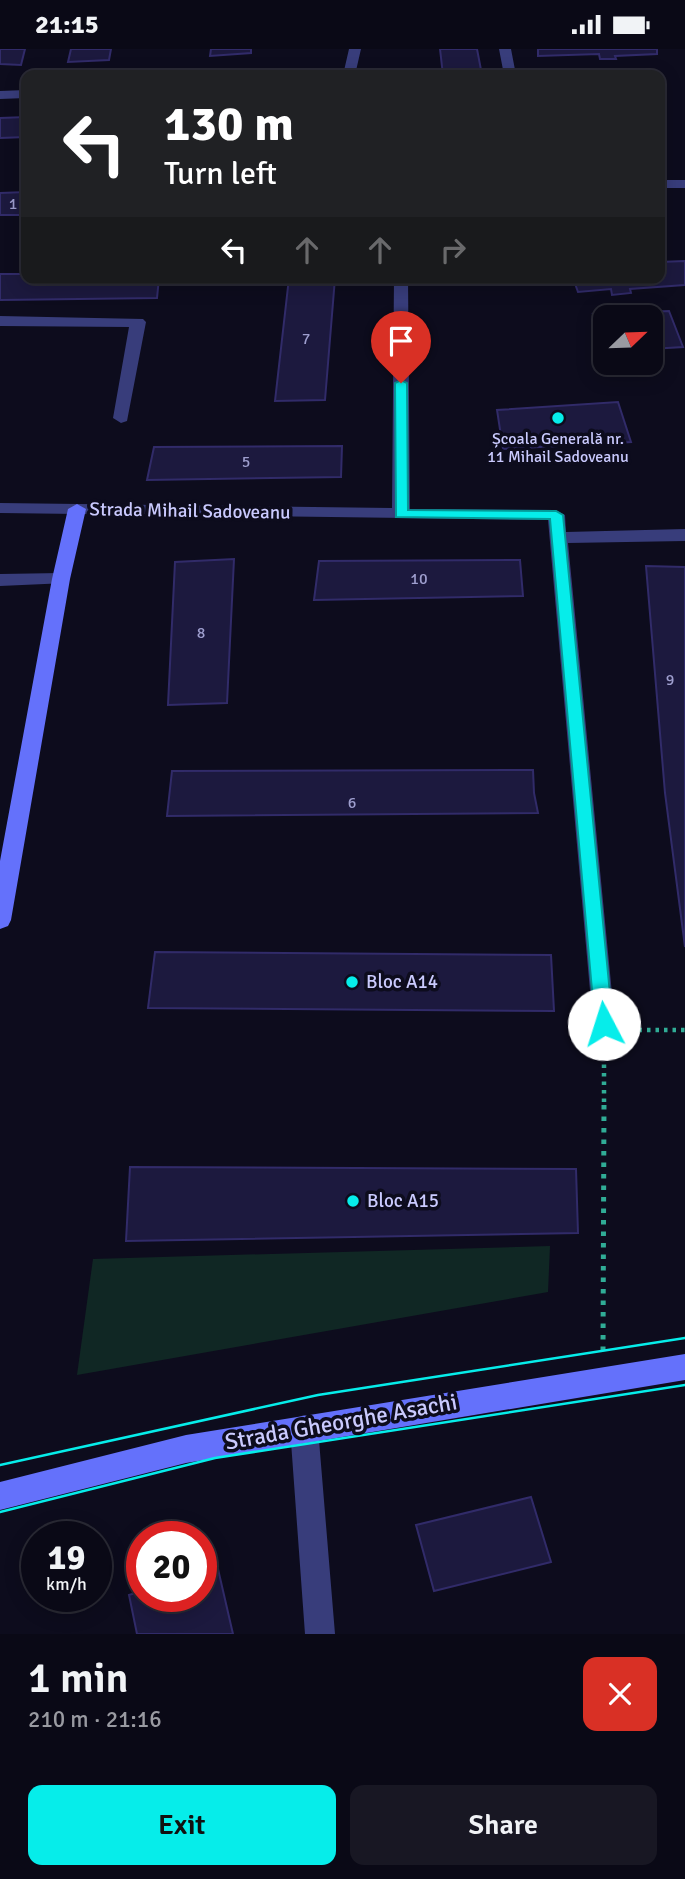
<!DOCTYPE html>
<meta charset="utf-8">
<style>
body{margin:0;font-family:Signika,sans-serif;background:#181723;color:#f1f3f6;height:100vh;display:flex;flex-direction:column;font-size:26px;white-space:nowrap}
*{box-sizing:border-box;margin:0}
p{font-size:23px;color:#999aa1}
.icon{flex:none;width:38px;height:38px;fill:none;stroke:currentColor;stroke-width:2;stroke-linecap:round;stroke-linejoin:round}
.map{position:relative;height:1585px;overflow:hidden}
.panel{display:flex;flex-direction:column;background:#0a0916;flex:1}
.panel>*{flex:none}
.top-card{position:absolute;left:21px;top:21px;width:644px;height:214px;border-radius:14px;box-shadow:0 4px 18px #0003,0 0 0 2px #2a2a35;background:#202124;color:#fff;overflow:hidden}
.needle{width:46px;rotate:67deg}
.tools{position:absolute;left:593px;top:256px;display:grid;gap:14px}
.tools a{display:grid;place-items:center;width:70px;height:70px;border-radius:14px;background:#0a0916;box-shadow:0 4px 18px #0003,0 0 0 2px #2a2a35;font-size:35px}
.speed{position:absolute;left:21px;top:1472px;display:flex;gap:14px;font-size:35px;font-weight:700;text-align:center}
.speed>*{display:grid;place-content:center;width:91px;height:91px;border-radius:50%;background:#0a0916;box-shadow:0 4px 18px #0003,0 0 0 2px #2a2a35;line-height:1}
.speed small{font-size:18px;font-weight:400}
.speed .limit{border:10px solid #d22;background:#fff;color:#111}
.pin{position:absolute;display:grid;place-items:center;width:60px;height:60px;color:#fff;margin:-72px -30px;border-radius:50% 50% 50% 0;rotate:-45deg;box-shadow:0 0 7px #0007}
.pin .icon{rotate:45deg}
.me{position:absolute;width:77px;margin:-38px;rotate:355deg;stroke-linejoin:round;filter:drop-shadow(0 0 5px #0008)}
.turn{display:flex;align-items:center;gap:24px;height:147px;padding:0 28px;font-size:32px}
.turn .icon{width:91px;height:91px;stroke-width:2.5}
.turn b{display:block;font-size:49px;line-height:60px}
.lanes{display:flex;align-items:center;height:66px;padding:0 28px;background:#0003;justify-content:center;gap:35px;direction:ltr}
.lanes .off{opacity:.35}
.round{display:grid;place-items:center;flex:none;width:74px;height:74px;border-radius:14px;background:#181723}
.head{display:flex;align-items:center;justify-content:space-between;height:119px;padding:0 28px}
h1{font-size:42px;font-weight:600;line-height:52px}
.cta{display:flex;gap:14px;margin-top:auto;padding:14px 28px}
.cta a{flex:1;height:80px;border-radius:14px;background:#06edea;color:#111;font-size:28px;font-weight:600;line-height:80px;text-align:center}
.cta a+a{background:#181723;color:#f1f3f6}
.status{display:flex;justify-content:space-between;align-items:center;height:49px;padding:0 35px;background:#0a0916;direction:ltr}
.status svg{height:19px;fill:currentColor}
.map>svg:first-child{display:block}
.green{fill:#102724}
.building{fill:#1c193e;stroke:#312b69;stroke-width:2}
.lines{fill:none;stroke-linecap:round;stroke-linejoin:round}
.path-far1{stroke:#30ac96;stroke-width:4.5;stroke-dasharray:3.5 5;stroke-linecap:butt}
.path{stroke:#30ac96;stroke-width:5;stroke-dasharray:4.5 7;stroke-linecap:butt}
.lane{fill:#383d7b;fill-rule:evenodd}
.street{fill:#383d7b;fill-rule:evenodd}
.secondary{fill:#6471fb;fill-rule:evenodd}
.tram{stroke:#06edea;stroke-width:2.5}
.route{fill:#06edea;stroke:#049a98;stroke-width:2}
.poi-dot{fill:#06edea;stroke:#0d0c1d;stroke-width:2.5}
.labels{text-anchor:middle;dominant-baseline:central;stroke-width:7;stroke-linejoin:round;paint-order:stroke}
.number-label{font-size:16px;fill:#9e9ece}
.far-poi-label{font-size:16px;fill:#cacafe;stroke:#0d0c1d}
.street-label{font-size:19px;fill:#cacafe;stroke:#0d0c1d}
.poi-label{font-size:19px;fill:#cacafe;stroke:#0d0c1d;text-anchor:start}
.near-street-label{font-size:23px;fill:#cacafe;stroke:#0d0c1d}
</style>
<div class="status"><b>21:15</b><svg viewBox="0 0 49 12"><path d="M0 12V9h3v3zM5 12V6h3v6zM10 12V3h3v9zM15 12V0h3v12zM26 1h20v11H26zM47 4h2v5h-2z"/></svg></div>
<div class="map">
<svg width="685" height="1585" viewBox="0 0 685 1585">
<rect width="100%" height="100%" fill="#0d0c1d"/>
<path class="green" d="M550,1197L548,1243L77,1326L93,1210Z"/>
<path class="building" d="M0,0H25L21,16L0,15Z
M71,0H111L109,11L68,13Z
M211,0H251V4L210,7Z
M440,0H477L482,26H443Z
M538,0H657V5L615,7L616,10H600L599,5L538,7Z
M26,68V88L0,89V69Z
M26,143V166H0V144Z
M685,212V236L630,240L631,244L612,246L611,240L578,243L573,229H660V213Z
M0,225H26V229H159L157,249L0,251Z
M289,229H335L325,351L275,352Z
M669,262L683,298L651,300V268H606V295L593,265Z
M618,353L631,393L503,400L497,361Z
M342,397L341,428L147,431L154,398Z
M234,510L227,654L168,656L175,513Z
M520,511L523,547L314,551L319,512Z
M646,517L685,518V898L665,744Z
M533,721L534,744L538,764L167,767L172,722Z
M155,903L551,906L554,962L148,959Z
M130,1118L576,1120L578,1184L126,1192Z
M531,1448L551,1513L434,1542L416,1476Z
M218,1520L233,1585H137L129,1546L142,1542V1547H201V1524Z"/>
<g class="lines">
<path class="path-far1" d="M630,981H685
M604,1053V1002"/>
<path class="path" d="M603,1302L604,1052"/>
<path class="lane" d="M349,0H361L355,26H343Z
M499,0H511L516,26H504Z
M0,267L143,270L146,273L127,372L121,374L113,369L129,278L0,277Z
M401,460L556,461L565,466L566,483L685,480V492L568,494L615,975L612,982L604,984L596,982L593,975L548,471L395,469L392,465Z
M304,1366L314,1370L318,1379L335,1585H305L290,1379L294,1370Z"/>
<path class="street" d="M26,41V49L0,50V42Z
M660,131H685V139H660Z
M394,229H408L410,465L407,469L0,464V454L392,459Z
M61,524L70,530L67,534L0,537V525Z"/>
<path class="secondary" d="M77,455L86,460L70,530L11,871L8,877L0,880V812L52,530L68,460Z
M685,1305V1331L186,1414L0,1461V1433L186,1386Z"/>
<path class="tram" d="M0,1416L318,1346L685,1289
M0,1463L215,1409L685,1336"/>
</g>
<path class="route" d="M401,331L407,334L408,461L556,462L563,466L613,975L610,981L604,983L598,981L595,975L550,470L396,468L395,334Z"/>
<g class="poi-dot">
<circle cx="558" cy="369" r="7"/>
<circle cx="352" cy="933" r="7"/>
<circle cx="353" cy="1152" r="7"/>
</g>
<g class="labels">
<g class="number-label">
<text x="13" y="155">1</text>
<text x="306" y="290">7</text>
<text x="246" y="413">5</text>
<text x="419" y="530">10</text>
<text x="201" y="584">8</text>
<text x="670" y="631">9</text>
<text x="352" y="754">6</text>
</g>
<g class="far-poi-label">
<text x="558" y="390">Școala Generală nr.<tspan x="558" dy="18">11 Mihail Sadoveanu</tspan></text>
</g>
<g class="street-label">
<text transform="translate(190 462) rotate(1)">Strada Mihail Sadoveanu</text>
</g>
<g class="poi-label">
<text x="366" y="933">Bloc A14</text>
<text x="367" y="1152">Bloc A15</text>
</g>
<g class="near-street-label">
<text transform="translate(341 1373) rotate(-10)">Strada Gheorghe Asachi</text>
</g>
</g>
</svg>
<div class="tools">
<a><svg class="needle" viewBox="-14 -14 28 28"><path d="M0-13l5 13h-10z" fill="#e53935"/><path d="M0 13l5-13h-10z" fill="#999aa1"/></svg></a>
</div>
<div class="speed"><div>19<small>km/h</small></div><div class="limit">20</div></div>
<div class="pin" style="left:401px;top:334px;background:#d93025"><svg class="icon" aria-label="arrive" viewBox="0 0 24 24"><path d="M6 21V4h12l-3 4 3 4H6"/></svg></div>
<svg class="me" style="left:604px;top:975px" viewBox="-20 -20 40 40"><circle r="19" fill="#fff"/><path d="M0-13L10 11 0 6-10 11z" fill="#06edea"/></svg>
<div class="top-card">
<div class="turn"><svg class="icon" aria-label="left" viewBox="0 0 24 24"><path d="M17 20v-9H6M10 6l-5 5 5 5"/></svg><div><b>130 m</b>Turn left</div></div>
<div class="lanes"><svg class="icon" aria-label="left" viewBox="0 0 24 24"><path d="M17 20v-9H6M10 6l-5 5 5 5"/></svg><svg class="icon off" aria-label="ahead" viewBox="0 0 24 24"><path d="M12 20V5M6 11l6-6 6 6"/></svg><svg class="icon off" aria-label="ahead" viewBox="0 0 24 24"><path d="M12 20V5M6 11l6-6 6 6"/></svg><svg class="icon off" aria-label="right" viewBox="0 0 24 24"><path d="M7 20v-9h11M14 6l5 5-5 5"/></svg></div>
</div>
</div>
<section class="panel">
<div class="head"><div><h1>1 min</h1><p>210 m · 21:16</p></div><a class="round" style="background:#d93025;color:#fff"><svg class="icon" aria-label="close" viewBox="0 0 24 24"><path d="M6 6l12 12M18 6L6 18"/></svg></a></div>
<div class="cta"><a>Exit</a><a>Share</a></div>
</section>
